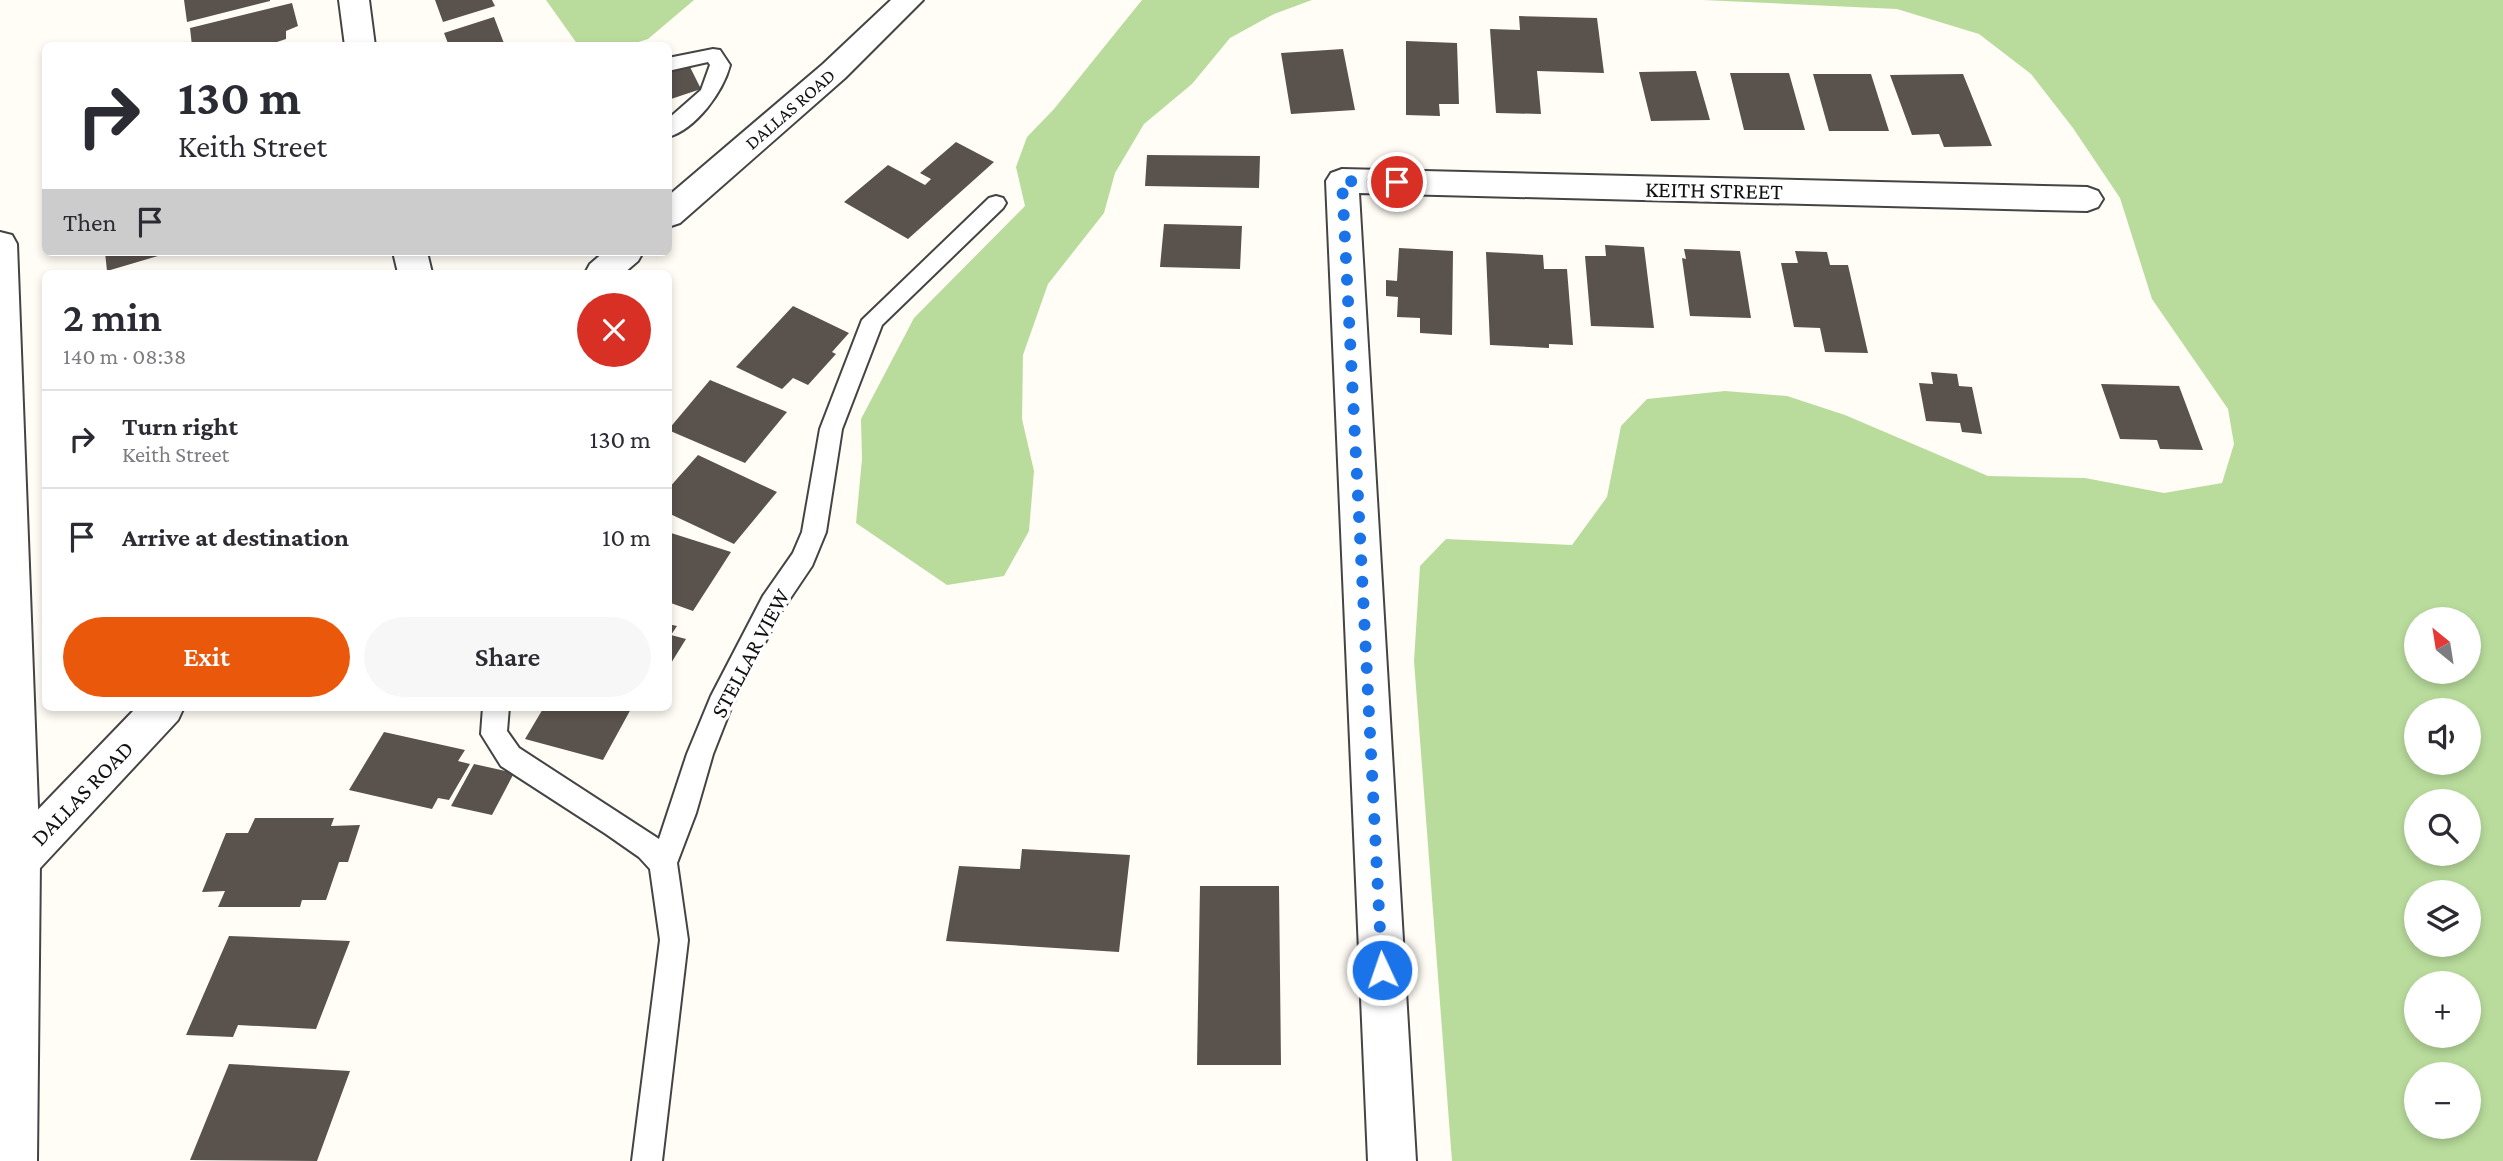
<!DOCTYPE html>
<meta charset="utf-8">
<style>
body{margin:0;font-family:"Crimson Pro",serif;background:#f7f7f7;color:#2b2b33;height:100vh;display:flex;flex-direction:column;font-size:26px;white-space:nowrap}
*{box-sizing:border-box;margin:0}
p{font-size:23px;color:#7c7c81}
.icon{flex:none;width:38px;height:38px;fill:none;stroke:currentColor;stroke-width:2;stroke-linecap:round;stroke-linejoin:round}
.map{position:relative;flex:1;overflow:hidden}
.side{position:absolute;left:42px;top:270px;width:630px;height:441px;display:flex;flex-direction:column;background:#fff;border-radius:10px;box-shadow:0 4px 10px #0003}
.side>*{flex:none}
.hud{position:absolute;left:42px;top:42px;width:630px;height:214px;border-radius:10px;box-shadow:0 4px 10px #0003;background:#fff;color:#2b2b33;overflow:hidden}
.needle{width:46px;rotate:330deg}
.buttons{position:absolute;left:2404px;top:607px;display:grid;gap:14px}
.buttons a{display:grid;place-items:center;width:77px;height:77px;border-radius:50%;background:#fff;box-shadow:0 4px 10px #0003;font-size:35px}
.pin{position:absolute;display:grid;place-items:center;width:60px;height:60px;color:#fff;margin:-30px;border:4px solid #fff;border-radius:50%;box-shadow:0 2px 7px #0007}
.me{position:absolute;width:77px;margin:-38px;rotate:357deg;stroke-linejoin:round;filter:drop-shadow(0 0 5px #0008)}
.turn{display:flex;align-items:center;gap:24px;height:147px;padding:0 21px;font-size:32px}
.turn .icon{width:91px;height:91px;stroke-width:2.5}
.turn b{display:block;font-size:49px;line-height:60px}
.then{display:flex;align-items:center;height:66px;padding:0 21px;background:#0003;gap:14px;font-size:26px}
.round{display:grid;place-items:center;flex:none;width:74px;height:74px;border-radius:37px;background:#f7f7f7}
.headline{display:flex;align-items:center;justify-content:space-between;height:119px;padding:0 21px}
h1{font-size:42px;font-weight:600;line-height:52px}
.primary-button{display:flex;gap:14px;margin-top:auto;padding:14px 21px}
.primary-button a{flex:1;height:80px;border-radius:42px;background:#ea580c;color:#fff;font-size:28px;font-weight:600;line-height:80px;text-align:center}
.primary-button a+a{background:#f7f7f7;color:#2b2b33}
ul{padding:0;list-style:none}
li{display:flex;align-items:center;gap:21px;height:98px;padding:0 21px;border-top:2px solid #e1e1e2}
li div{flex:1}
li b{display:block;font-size:26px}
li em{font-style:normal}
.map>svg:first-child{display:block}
.forest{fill:#b9dc9c;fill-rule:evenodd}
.building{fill:#5a524d}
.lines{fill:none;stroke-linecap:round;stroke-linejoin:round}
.service-casing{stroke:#444;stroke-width:4}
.minor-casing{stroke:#444;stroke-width:4}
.tertiary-casing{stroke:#444;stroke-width:4}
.service{fill:#fff;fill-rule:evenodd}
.minor{fill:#fff;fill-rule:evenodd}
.tertiary{fill:#fff;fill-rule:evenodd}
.route{stroke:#1a73e8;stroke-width:12;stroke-dasharray:0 21.6}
.labels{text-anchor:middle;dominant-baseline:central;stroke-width:7;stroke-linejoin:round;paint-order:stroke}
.far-street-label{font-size:19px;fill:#111;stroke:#fff}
.street-label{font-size:23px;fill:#111;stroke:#fff}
</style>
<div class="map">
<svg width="2503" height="1161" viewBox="0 0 2503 1161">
<rect width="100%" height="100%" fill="#fffdf5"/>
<path class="forest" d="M546,0H694L648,39L629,45H578Z
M1142,0H1312L1274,14L1230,38L1192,84L1144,124L1115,173L1104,213L1048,284L1023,355L1022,419L1034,471L1029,531L1004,576L947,585L856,523L862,459L861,419L914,318L1025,206L1016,167L1027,137L1054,109Z
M1703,0H2503V1161H1452L1414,661L1420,566L1446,539L1572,545L1607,497L1621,426L1647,399L1725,391L1787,396L1845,415L1988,476L2085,478L2164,493L2222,483L2234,444L2228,409L2152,299L2120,198L2073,128L2031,74L1979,34L1897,9ZM2417,620H2469V672H2417ZM2417,710H2469V763H2417ZM2417,802H2469V854H2417ZM2417,892H2469V945H2417ZM2417,984H2469V1036H2417ZM2417,1074H2469V1127H2417Z"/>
<path class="building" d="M184,0H270V1L187,22Z
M435,0H492L495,6L443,22Z
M292,3L298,26L286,31V39L265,46H192L190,28Z
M1519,16L1597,18L1604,73L1537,71L1541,114L1496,113L1490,29L1520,30Z
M494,17L505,46H449L444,33Z
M1406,41L1457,43L1459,104H1439L1440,116L1406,115Z
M1343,49L1355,110L1291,114L1281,53Z
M689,65L701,89L668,100V71Z
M1696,71L1710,120L1651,121L1639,72Z
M1730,73H1789L1805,130H1744Z
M1813,74H1871L1889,131H1829Z
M1963,74L1992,146L1944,147L1939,134L1912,135L1890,75Z
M956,142L994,162L908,239L844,202L888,165L925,185L931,179L920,173Z
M1147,155L1260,156L1259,188L1145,186Z
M1164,224L1242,226L1240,269L1160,267Z
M1605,245L1644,247L1654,328L1591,326L1585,256H1606Z
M1399,248L1453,251L1452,335L1420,333V318L1397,317L1398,297L1386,296V280L1397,281Z
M1684,249L1740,251L1751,318L1690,316L1682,258L1686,259Z
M1795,251L1827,252L1830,265H1848L1868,353L1825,352L1820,328L1794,327L1781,263H1798Z
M105,252H168V253L107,271Z
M1486,252L1543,255L1544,269H1567L1573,345L1549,344V348L1490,345Z
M793,306L849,333L832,352L836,354L808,385L793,378L782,389L736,367Z
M1931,372L1957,374L1959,386L1972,387L1982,434L1962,432L1960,423L1926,421L1919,383L1933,384Z
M710,380L787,412L745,463L668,430Z
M2101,384L2179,386L2203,450L2160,449L2157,440L2120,439Z
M698,455L777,492L734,544L668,513V489Z
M668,532L731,552L693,611L668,602Z
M668,624L677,626L671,635L686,639L668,668Z
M544,707H632L603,760L525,739Z
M384,732L465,750L458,761L470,764L449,800L438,798L432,809L349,790Z
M474,764L514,773L492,815L451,806Z
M255,818H334L331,826L360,825L348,862H339L326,900H302L300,907H218L225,891L202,892L226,833H248Z
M1022,849L1130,855L1119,952L946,941L959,866L1020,869Z
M1200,886H1279L1281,1065H1197Z
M229,936L350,941L316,1029L238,1025L233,1037L186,1035Z
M229,1064L350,1071L317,1161L190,1160Z"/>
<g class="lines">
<defs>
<path id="service" d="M713,49L720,50L730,65C723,92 696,129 668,137V119L701,90L710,65L708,62L668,71V58Z
M996,196L1003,198L1006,203L1003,208L882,325L842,429L826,532L812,566L781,612L731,708L713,754L696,813L677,863L688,940L662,1161H632L660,940L650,869L639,857L606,834L501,766L481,734L483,707H509L507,731L519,748L659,839L687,754L711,696L763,596L793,553L802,532L820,429L862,320L989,198Z"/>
<path id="minor" d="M339,0H369L375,46H345Z
M1342,169L2087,187L2098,191L2103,199L2098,207L2087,211L1359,193L1416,1161H1368L1326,181L1331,173Z
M0,232L12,235L17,244L40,860L37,1161H0Z
M393,252H427L432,273H398Z"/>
<path id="tertiary" d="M891,0H923L845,78L680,223L668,227V196L823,64Z
M604,252H643L638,261L624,273H585L590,264Z
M137,707H184L178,720L15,895L0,901V849Z"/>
</defs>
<use href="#service" class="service-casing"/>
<use href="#minor" class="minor-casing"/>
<use href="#tertiary" class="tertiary-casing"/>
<use href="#service" class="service"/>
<use href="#minor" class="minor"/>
<use href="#tertiary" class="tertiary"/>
</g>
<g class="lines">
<path class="route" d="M1382,970L1342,181L1397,182"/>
</g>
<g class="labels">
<g class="far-street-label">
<text transform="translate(790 109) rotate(-41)">DALLAS ROAD</text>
</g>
<g class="street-label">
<text transform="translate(1714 190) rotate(1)">KEITH STREET</text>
<text transform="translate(750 653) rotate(-62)">STELLAR VIEW</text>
<text transform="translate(82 793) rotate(-46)">DALLAS ROAD</text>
</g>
</g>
</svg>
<div class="buttons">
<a><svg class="needle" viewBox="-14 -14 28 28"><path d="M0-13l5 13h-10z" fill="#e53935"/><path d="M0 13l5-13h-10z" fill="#7c7c81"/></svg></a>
<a><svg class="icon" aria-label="sound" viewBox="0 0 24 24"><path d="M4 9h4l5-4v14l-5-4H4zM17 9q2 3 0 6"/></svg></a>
<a><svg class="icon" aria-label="search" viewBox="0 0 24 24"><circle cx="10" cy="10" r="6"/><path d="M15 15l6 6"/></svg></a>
<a><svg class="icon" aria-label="layers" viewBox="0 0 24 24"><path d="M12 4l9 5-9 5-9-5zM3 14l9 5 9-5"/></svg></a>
<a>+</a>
<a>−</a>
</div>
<div class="pin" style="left:1397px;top:182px;background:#d93025"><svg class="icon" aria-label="arrive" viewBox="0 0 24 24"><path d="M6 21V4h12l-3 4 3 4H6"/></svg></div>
<svg class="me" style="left:1382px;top:970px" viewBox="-20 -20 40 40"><circle r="17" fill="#1a73e8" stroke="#fff" stroke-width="3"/><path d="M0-11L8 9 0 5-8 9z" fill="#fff"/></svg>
<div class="hud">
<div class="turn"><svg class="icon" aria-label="right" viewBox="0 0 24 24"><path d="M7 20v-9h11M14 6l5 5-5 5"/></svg><div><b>130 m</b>Keith Street</div></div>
<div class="then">Then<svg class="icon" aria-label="arrive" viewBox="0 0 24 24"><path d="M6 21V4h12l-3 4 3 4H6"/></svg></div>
</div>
<section class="side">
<div class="headline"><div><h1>2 min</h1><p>140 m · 08:38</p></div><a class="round" style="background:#d93025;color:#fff"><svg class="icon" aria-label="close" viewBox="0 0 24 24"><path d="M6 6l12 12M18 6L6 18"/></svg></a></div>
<ul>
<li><svg class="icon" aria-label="right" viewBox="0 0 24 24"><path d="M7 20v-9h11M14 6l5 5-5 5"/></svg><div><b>Turn right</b><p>Keith Street</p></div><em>130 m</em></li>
<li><svg class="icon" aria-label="arrive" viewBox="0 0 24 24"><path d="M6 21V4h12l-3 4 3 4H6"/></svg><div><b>Arrive at destination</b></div><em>10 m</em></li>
</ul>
<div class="primary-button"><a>Exit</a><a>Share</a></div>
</section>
</div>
